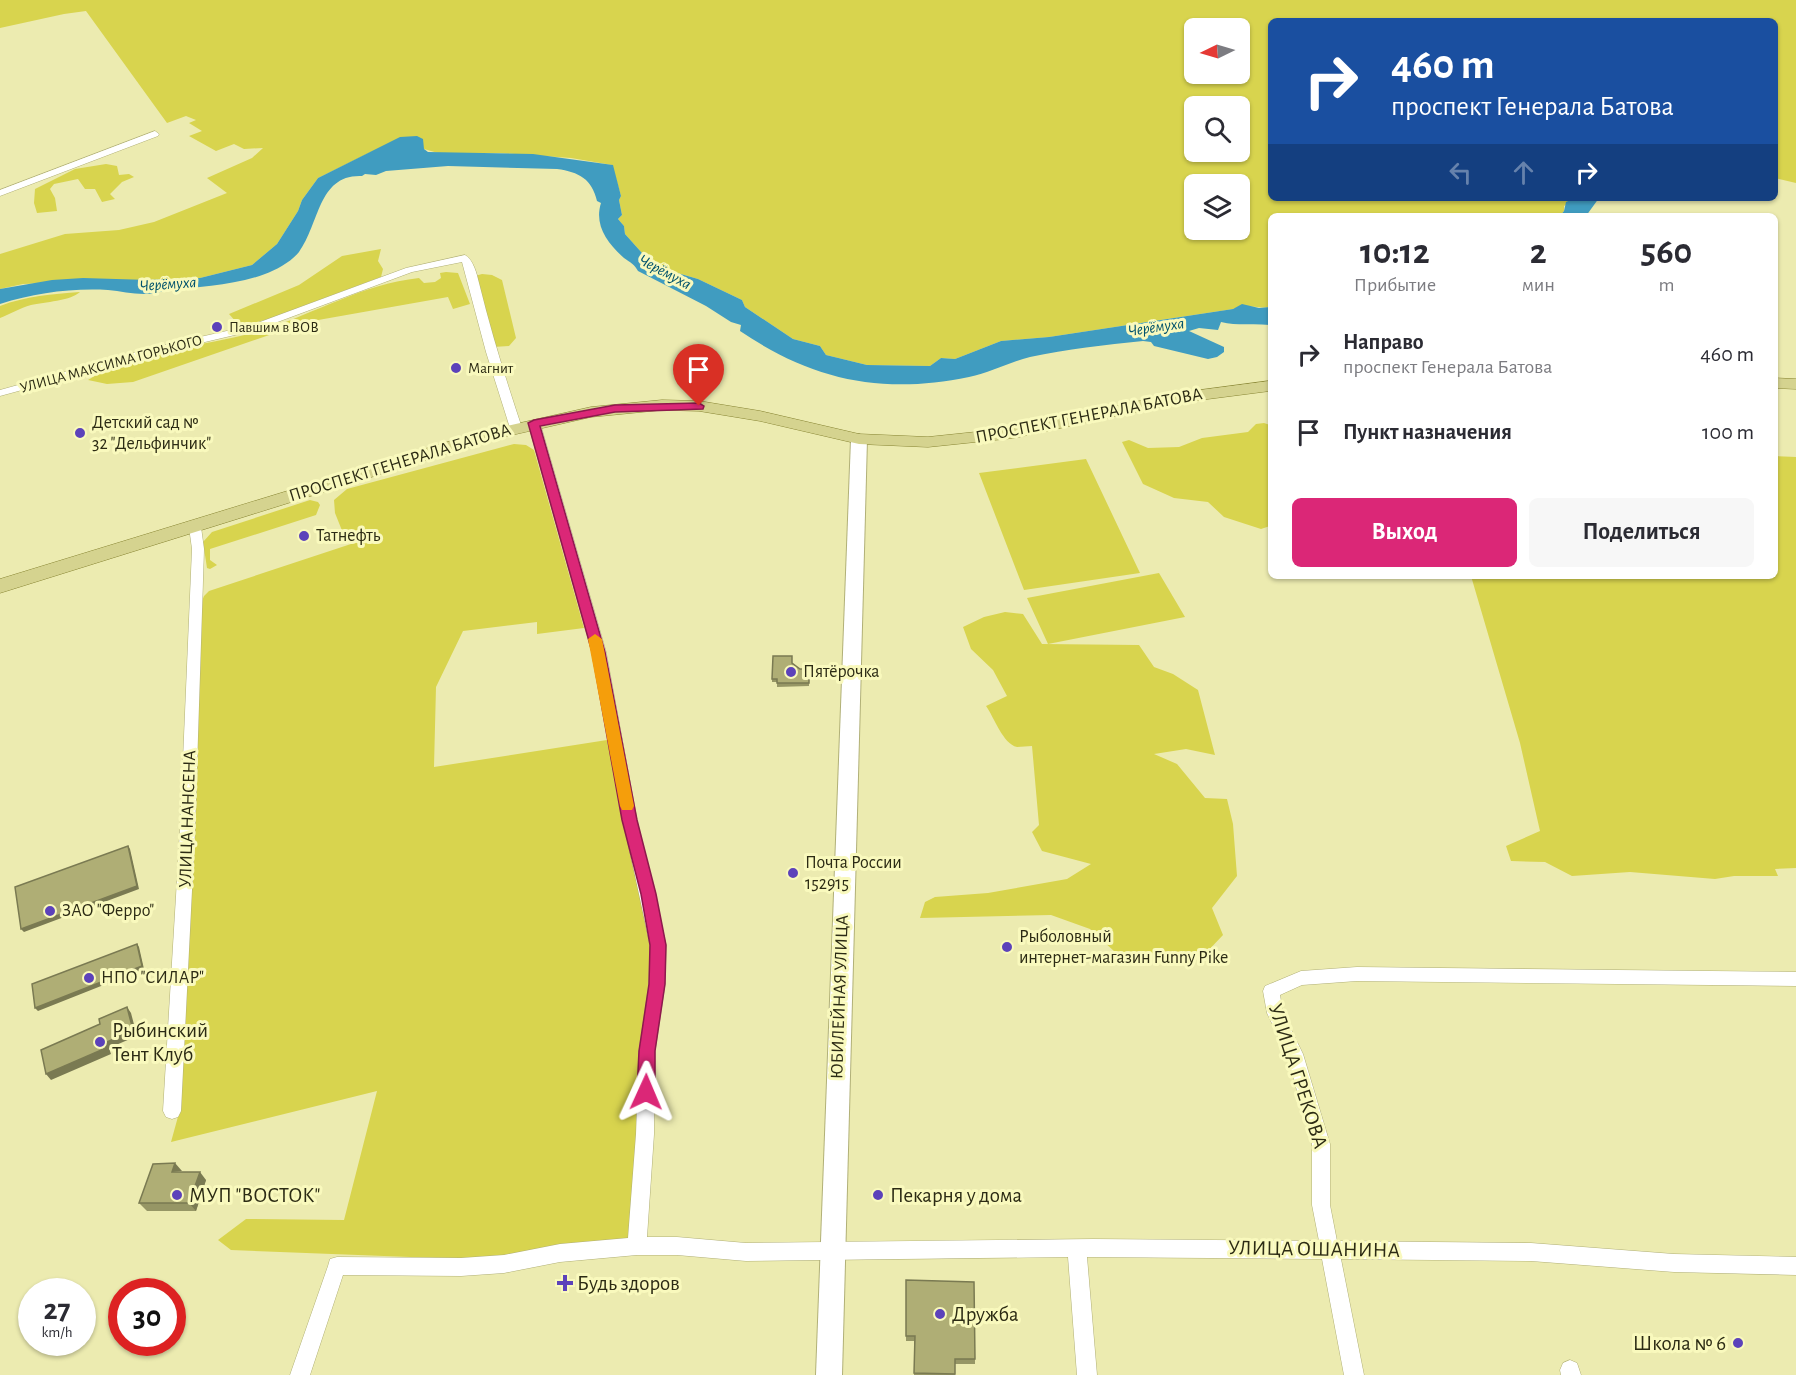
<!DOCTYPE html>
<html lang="ru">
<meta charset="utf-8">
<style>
body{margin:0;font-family:"Alegreya Sans",sans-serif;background:#f7f7f7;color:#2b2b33;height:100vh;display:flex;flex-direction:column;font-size:22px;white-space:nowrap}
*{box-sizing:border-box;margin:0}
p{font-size:20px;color:#7c7c81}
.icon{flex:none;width:33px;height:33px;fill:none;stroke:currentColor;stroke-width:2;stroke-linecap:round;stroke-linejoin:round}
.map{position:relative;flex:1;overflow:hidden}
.side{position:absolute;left:1268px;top:213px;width:510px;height:366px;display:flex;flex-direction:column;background:#fff;border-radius:9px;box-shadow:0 2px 4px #0004}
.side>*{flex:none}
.hud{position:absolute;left:1268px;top:18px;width:510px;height:183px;border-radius:9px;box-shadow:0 2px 4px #0004;background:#1a4fa0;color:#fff;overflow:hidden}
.needle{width:39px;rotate:265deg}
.controls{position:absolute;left:1184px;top:18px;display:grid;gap:12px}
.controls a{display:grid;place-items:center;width:66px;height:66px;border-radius:9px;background:#fff;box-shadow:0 2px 4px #0004;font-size:30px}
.speed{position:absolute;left:18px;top:1278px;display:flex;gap:12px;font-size:30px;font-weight:700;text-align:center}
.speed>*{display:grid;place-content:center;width:78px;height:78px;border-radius:50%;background:#fff;box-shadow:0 2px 4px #0004;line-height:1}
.speed small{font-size:15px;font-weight:400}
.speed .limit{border:9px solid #d22;background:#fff;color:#111}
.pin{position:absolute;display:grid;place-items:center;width:51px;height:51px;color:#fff;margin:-62px -26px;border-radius:50% 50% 50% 0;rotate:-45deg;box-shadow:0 0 6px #0007}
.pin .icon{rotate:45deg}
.me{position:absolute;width:66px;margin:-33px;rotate:1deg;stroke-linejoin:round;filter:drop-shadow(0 0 4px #0008)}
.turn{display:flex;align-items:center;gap:21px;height:126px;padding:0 24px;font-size:27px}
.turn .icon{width:78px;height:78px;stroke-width:2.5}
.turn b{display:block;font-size:42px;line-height:51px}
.lanes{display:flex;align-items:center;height:57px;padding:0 24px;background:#0003;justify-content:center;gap:30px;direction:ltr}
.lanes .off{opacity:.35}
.eta{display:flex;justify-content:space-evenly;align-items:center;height:102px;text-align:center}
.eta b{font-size:36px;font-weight:600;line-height:42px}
.action{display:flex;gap:12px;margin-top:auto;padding:12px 24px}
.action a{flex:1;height:69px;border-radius:9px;background:#db2777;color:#fff;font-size:24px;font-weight:600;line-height:69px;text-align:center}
.action a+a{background:#f7f7f7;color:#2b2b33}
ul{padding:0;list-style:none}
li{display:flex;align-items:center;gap:18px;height:78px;padding:0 24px}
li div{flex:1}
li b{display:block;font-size:22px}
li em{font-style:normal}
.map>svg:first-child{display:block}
.green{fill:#d8d44e;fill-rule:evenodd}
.water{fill:#409cc0}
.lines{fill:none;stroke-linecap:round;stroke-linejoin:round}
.street-casing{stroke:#b1b077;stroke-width:1}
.secondary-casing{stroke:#b1b077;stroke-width:2}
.primary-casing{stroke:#888533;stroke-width:1}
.street{fill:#fff;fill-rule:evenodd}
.secondary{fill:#fff;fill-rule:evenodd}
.primary{fill:#d5d38f;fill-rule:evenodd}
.wall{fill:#969665}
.shaded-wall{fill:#7a7a52}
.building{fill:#afae75;stroke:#7a7a52;stroke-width:1.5}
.route{fill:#db2777;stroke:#8e194d;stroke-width:1.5}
.slow{fill:#f59e0b}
.poi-dot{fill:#5c42ba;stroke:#f9f9bd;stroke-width:2}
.labels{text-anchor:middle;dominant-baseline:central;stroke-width:6;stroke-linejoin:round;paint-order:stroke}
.far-poi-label{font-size:15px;fill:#2c2b14;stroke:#f9f9bd;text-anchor:start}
.far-street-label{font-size:15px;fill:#2c2b14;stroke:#f9f9bd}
.far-water-label{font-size:16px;font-style:italic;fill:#00526c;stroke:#f9f9bd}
.street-label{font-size:18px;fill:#2c2b14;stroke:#f9f9bd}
.poi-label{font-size:18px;fill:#2c2b14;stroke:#f9f9bd;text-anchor:start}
.near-poi-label{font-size:21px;fill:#2c2b14;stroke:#f9f9bd;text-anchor:start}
.near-street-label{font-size:21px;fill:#2c2b14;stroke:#f9f9bd}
</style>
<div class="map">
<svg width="1796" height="1375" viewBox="0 0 1796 1375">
<rect width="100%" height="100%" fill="#ecebb0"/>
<path class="green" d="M0,0H1796V183L1775,178L1774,21H1270V198L1575,199L1564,206V211L1560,216H1270V307C1257,309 1245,303 1233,309L1049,337L1001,341L955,359L941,358L930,366L867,365L826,355L820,346L793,339L745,307L742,300L698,279L667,270L642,253L625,234L624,226L618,219L622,215L619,200L621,196L612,165L571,158L500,153H438L424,149L371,152L318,178L302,200L298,211L277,244L252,265L200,278L23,284L0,289V254L65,234L119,230L154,222L227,193L207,178L252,158L263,148L244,149L234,144L216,151L189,136L202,131L189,123L196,120L186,116L167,123L86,11L64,14L0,28ZM1194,28H1239V74H1194ZM1194,106H1239V152H1194ZM1194,184H1239V230H1194Z
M106,164L117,166L119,175L129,174L134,177L122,182L110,194L115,199L102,202L95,189H85L78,179L54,184L50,189L55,198L57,211L37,213L34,203L35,189L75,169Z
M381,249L378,261L383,269L381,277L268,319L246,325L237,323L229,314L299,285L342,256Z
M446,272L458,273L470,304L453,309L448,297L307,322L133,382L107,384L88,380C141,347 205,348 263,330C316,313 363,284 419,278L424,283L435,282L441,278L440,273Z
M482,274L492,275L502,280L516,338L509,346L493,347L475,276Z
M80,292C70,301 45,302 31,305C20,308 10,314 0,318V306C26,296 52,294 80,292Z
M1264,423L1270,425V526L1261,529L1224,517L1208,502L1174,498L1143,484L1122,442L1129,440L1148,448L1179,447L1202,438L1248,432L1256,424Z
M514,444L526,445L534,450L584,628L537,634V622L463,631L436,687L434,767L607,740L652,946L631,1240L505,1256L462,1259L231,1250L218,1240L246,1219L344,1220L377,1091L171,1142L179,1113L200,606L204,596L209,591L354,543L351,537L345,538L335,513L334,500L347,489Z
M1775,456L1796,457V868L1775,869L1778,876H1734L1715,879L1630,872L1572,876L1545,862L1511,861L1506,846L1540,831L1520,743L1471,576H1774Z
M1086,459L1140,573L1024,590L979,473Z
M310,500L318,502L320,505L316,515L210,549V560L217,565L210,569L207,568L203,542L212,532Z
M1159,573L1185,617L1048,644L1027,598Z
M1005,612L1023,614L1042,644L1139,645L1154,667L1173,674L1198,690L1215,755L1186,749L1154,754L1177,764L1205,798L1227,799L1233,824L1237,876L1212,908L1223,935L1204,955L1115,952L1090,929L1051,915L920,918L925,902L935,897L988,893L1067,879L1091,864L1042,851L1032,832L1039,825L1032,746C1027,746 1022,747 1017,747C1003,744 994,717 986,706L1007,696L993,670L971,649L963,627L984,617Z"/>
<path class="water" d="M417,136L423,139L424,149L428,152L533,154L613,165L621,196L619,200L622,215L618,219L624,226L625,234L642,253L667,270L698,279L742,300L745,307L793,339L820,346L826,355L867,365L930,366L941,358L955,359L1001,341L1049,337L1233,309L1242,304L1259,308L1270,307V325C1254,323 1237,326 1221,322L1218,330L1199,328L1189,331L1224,347V352L1217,357L1208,359L1154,346L1151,342L1143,341C1105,345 1067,349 1030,357C1009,362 990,373 969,377C882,395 812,380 740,331L741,325L731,322L706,306L638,271C635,265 630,262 624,258C607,243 594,225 601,203L597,201C592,179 579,172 557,169L448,166L386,171L376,175L365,174L362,176C318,174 320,223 299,252C291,262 276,270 265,274C233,286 199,286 166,291C159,292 151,294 144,294C132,294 120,291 108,290C71,288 35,293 0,304V289L52,280L83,278L149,280L200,278L252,265L277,244L298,211L302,200L318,178L400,137Z
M1575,198H1599L1586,216H1560L1564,211L1566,202Z"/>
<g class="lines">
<defs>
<path id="street" d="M155,131L159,134L158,136L0,196V190Z
M465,255C473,259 477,274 479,283C491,332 506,380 522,428L520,430H512L510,428L486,352L462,262L412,272L256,330L158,353L0,396V390L151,348L249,326L406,268Z
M534,420L540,423L606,652L637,820L666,945L665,984L655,1051L654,1134L647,1237H677L746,1243L1093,1239L1319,1241L1312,1205V1144L1287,1055L1267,1013L1263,991L1265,986L1301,971L1357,967L1796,972V986L1357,981L1302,985L1280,995L1283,1013L1303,1054L1330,1144V1205L1337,1241L1531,1243L1674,1254L1796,1257V1275L1674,1272L1531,1261L1341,1259L1364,1375H1344L1322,1259L1087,1257L1097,1375H1077L1068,1257L746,1261L677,1255H637L560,1262L504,1273L461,1276L343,1275L310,1375H290L328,1266L330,1259L337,1257L461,1258L504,1255L560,1244L628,1238L636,1134L639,1051L649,984L650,945L623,820L592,652L528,423Z
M195,523L201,527L204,549L195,830L181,1111L178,1117L172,1119L166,1117L163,1111L180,830L192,549L189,527Z
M1570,1360L1577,1363L1581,1375H1561L1560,1370L1563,1363Z"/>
<path id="secondary" d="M859,434L867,439L842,1375H816L851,439Z"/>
<path id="primary" d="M1774,378L1796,379V389L1774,388Z
M1270,381V391L1177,403L1014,438L928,447L859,444L760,421L699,411L662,410L591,417L490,440L0,593V579L480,432L591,407L662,400L699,401L760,411L859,434L928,437L1014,428L1177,393Z"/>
</defs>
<use href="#street" class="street-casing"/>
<use href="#secondary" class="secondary-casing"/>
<use href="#primary" class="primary-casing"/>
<use href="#street" class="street"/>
<use href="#secondary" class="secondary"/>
<use href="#primary" class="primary"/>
</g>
<path class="wall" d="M792,663L800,669H809V686L777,687V682H772V679Z
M181,1172L206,1180L196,1211H147L139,1203Z
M906,1280L975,1359V1364H955V1375H914V1341H906Z"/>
<path class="shaded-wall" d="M128,846L130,849L139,889L24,932L21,929Z
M137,944L139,947L144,969L38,1011L35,1008Z
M127,1007L131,1013L137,1036L109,1048L111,1054L51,1080L46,1074L105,1043Z
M175,1163L182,1171L172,1172Z
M200,1172L206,1180L196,1211L189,1203Z"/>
<path class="building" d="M773,656H792V663L800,669H809V683H777V679H772Z
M128,846L137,886L21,929L15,887Z
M137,944L142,966L35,1008L32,984Z
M127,1007L133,1030L105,1043L106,1048L46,1074L41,1050L100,1024L99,1019Z
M175,1163L172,1172H200L189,1203H139L153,1164Z
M906,1280L974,1282L975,1359H955V1374L914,1373L915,1336H906Z"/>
<path class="route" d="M699,403L704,406L703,409L615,412L540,426L605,652L637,820L656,894L666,945L665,984L655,1051V1092L652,1098L646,1100L640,1098L637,1092L639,1051L649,984L650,945L641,894L622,820L592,652L528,423L534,420L615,405Z"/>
<path class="slow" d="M595,634L602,639L634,806L632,810H622L620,806L588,639Z"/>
<g class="poi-dot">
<circle cx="217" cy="327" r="6"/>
<circle cx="456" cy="368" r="6"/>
<circle cx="80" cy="433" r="6"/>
<circle cx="304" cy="536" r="6"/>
<circle cx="791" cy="672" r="6"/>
<circle cx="793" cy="873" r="6"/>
<circle cx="50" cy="911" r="6"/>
<circle cx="1007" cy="947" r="6"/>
<circle cx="89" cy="978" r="6"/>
<circle cx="100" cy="1042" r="6"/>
<circle cx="177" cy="1195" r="6"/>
<circle cx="878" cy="1195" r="6"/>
<path d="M562 1274h6v6h6v6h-6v6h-6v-6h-6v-6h6z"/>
<circle cx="940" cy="1314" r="6"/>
<circle cx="1738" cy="1343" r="6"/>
</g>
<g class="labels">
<g class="far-poi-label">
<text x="229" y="327">Павшим в ВОВ</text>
<text x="468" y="368">Магнит</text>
</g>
<g class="far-street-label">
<text transform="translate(111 364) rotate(-15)">УЛИЦА МАКСИМА ГОРЬКОГО</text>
</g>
<g class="far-water-label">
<text transform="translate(665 272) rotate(28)">Черёмуха</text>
<text transform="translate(168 284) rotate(-4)">Черёмуха</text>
<text transform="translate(1156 327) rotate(-8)">Черёмуха</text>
</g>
<g class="street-label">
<text transform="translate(1089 416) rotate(-11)">ПРОСПЕКТ ГЕНЕРАЛА БАТОВА</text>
<text transform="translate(400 463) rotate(-17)">ПРОСПЕКТ ГЕНЕРАЛА БАТОВА</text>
<text transform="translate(188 819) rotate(-88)">УЛИЦА НАНСЕНА</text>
<text transform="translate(840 997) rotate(-88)">ЮБИЛЕЙНАЯ УЛИЦА</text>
</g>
<g class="poi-label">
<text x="92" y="423">Детский сад №<tspan x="92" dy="21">32 "Дельфинчик"</tspan></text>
<text x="316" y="536">Татнефть</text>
<text x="803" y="672">Пятёрочка</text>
<text x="805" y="863">Почта России<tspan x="805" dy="21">152915</tspan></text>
<text x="62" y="911">ЗАО "Ферро"</text>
<text x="1019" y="937">Рыболовный<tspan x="1019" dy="21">интернет-магазин Funny Pike</tspan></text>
<text x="101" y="978">НПО "СИЛАР"</text>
</g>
<g class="near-poi-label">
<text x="112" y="1030">Рыбинский<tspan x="112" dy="24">Тент Клуб</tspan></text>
<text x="189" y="1195">МУП "ВОСТОК"</text>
<text x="890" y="1195">Пекарня у дома</text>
<text x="577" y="1283">Будь здоров</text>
<text x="952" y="1314">Дружба</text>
<text x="1726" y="1343" text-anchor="end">Школа № 6</text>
</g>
<g class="near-street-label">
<text transform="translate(1298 1076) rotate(72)">УЛИЦА ГРЕКОВА</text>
<text transform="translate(1314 1249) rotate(1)">УЛИЦА ОШАНИНА</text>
</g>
</g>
</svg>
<div class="controls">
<a><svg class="needle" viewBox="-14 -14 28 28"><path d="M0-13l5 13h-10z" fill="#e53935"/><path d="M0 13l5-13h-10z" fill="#7c7c81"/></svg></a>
<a><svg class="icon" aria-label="search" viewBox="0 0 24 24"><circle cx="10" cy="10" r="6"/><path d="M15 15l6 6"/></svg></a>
<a><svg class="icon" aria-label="layers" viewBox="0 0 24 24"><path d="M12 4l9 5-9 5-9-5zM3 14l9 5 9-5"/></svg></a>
</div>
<div class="speed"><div>27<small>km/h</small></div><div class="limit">30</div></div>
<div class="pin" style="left:699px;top:406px;background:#d93025"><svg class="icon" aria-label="arrive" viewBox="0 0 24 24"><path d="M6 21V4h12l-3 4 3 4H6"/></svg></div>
<svg class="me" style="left:646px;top:1092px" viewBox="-20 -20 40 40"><path d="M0-17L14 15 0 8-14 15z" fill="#db2777" stroke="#fff" stroke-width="4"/></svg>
<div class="hud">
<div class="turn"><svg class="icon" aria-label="right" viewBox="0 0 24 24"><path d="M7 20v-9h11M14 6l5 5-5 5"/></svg><div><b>460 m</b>проспект Генерала Батова</div></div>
<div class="lanes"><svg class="icon off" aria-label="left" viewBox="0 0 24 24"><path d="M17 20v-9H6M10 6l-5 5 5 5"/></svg><svg class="icon off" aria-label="ahead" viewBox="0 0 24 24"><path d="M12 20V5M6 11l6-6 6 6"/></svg><svg class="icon" aria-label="right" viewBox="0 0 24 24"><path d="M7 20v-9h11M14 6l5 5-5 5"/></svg></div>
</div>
<section class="side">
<div class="eta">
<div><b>10:12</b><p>Прибытие</p></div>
<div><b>2</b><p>мин</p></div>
<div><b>560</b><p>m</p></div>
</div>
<ul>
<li><svg class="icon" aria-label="right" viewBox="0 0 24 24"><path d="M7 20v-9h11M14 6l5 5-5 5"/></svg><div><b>Направо</b><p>проспект Генерала Батова</p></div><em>460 m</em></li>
<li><svg class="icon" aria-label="arrive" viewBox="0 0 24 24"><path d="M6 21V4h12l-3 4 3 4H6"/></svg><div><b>Пункт назначения</b></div><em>100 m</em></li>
</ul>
<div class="action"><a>Выход</a><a>Поделиться</a></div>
</section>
</div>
